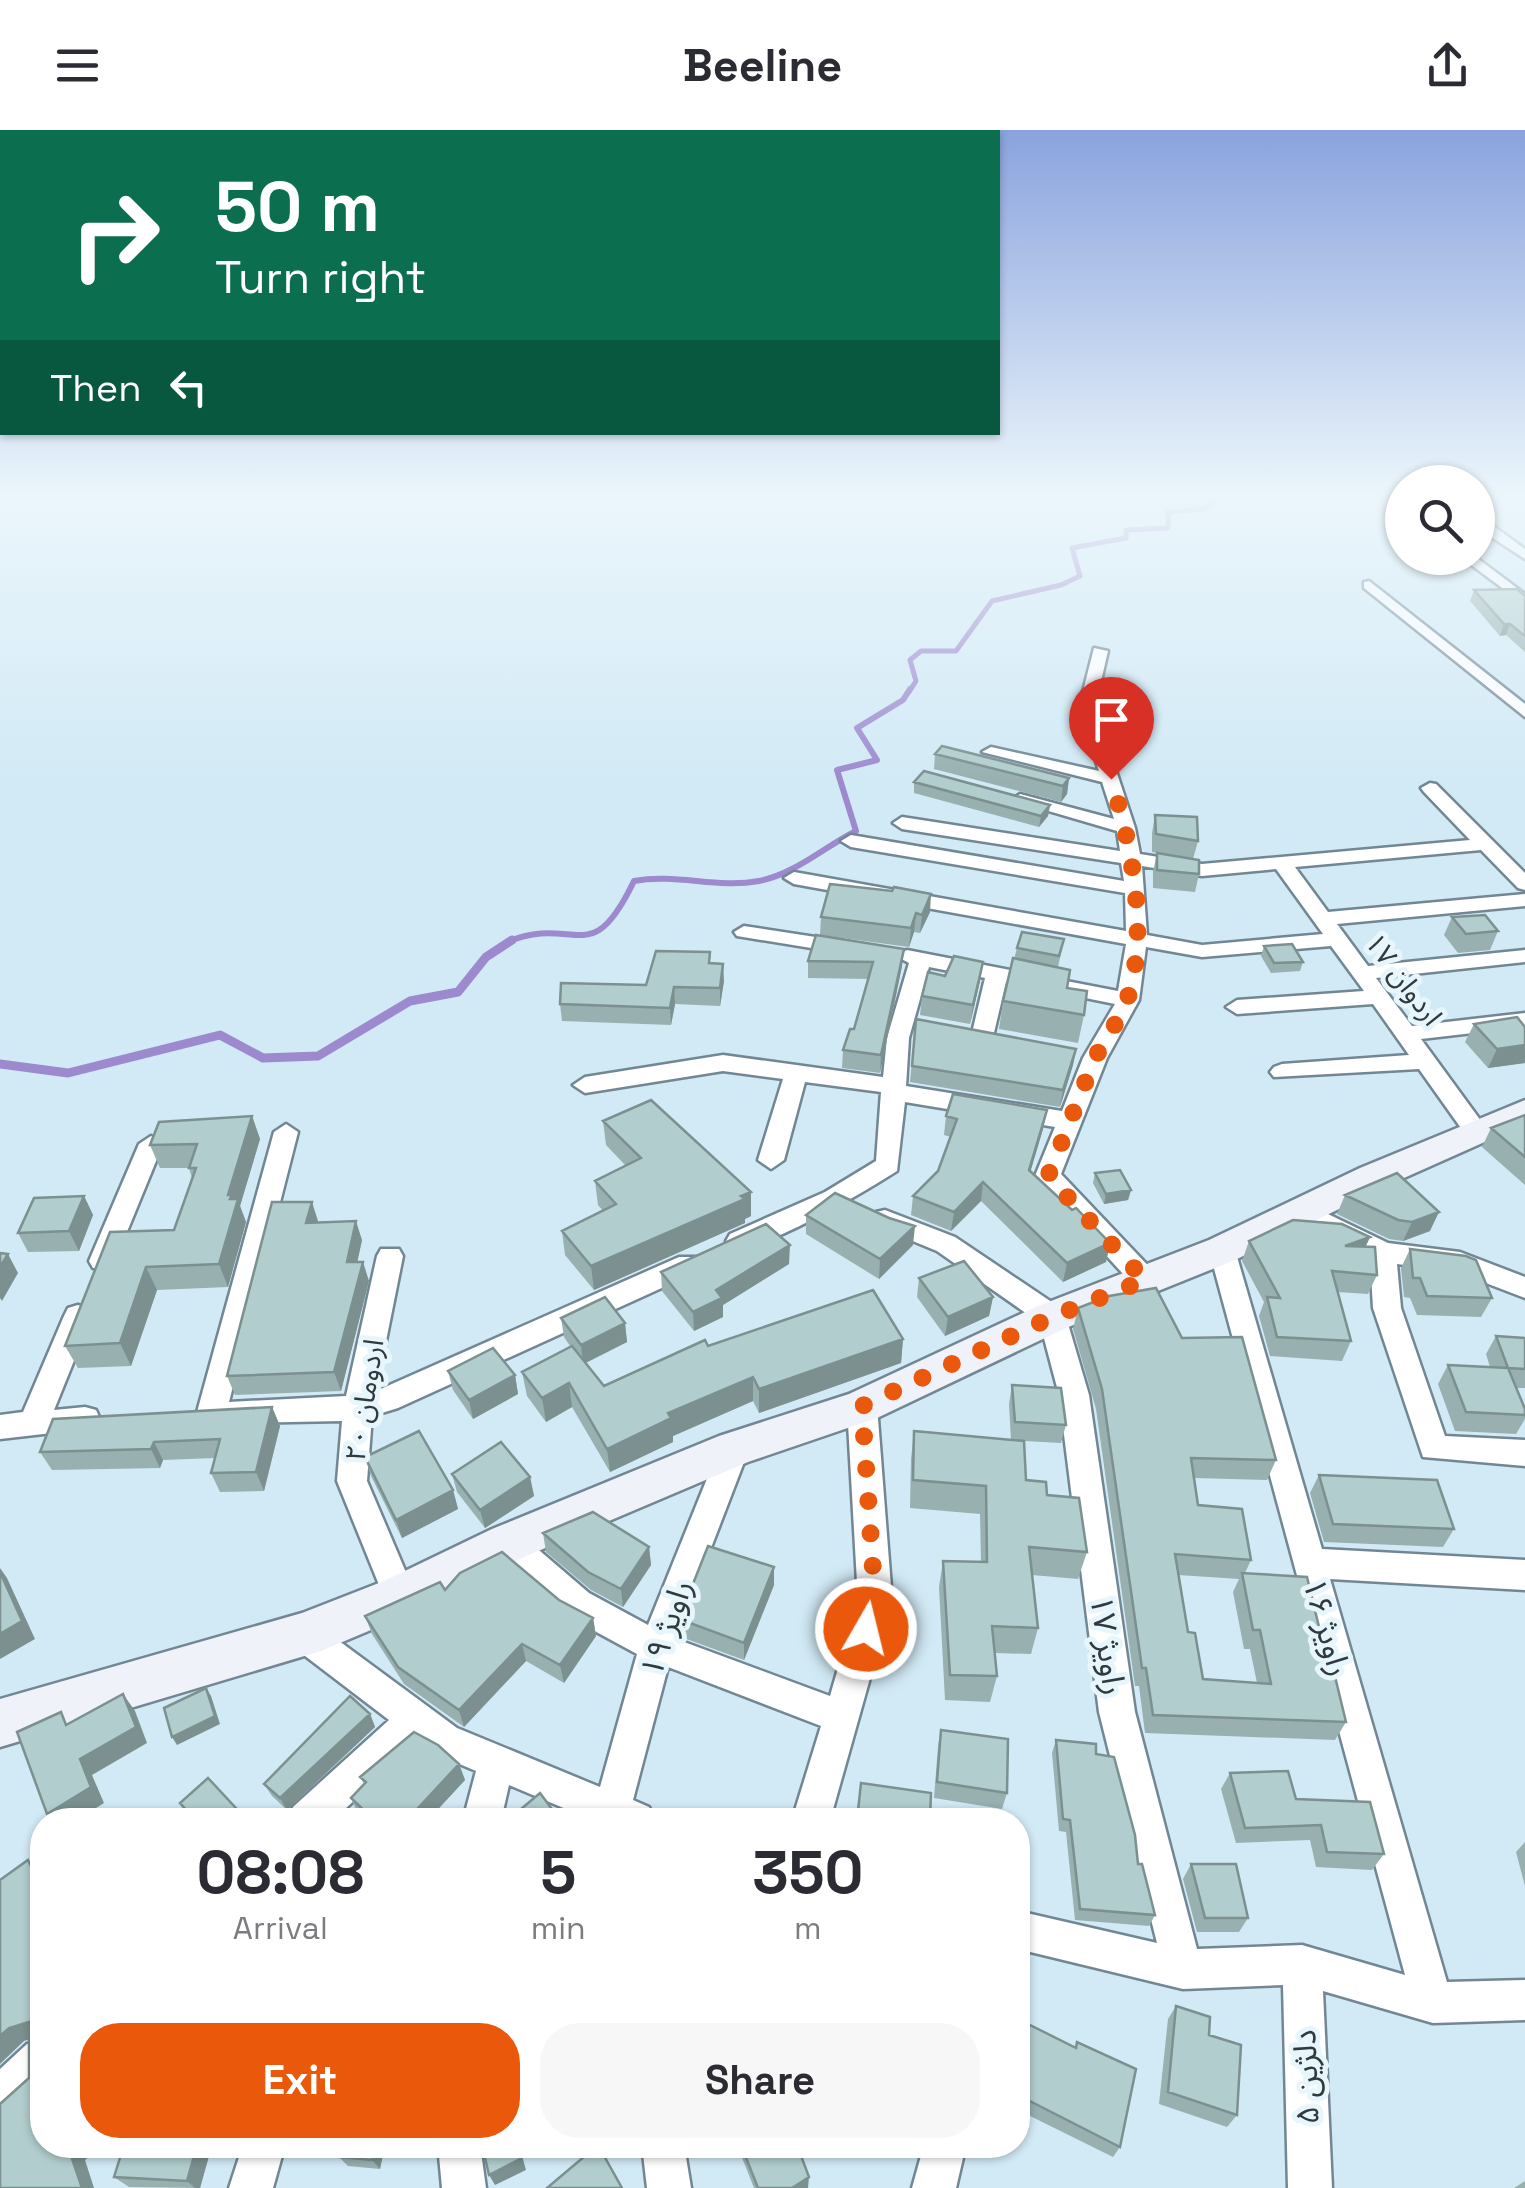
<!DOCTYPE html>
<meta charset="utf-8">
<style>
body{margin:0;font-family:"Space Grotesk","Noto Sans Arabic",sans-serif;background:#f7f7f7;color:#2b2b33;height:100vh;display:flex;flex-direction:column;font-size:38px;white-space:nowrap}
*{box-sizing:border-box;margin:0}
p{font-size:32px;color:#7c7c81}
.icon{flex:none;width:55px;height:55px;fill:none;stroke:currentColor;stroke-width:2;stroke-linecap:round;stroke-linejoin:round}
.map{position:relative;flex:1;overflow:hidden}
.side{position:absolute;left:30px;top:1678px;width:1000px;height:350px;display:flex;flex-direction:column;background:#fff;border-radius:40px;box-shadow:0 2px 8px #0004}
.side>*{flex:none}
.top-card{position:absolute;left:0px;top:0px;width:1000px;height:305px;box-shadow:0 2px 8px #0004;background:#0b6e4f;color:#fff;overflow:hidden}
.controls{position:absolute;left:1385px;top:335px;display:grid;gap:20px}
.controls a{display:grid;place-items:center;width:110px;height:110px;border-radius:50%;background:#fff;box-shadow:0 2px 8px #0004;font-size:50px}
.pin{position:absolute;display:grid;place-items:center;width:85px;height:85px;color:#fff;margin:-102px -42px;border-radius:50% 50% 50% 0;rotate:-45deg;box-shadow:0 0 10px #0007}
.pin .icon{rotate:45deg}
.me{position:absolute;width:110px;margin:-55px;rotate:8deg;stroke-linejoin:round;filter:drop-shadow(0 0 8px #0008)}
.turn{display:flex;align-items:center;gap:35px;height:210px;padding:0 50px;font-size:45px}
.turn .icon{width:130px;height:130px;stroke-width:2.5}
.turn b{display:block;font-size:70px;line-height:85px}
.then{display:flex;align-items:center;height:95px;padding:0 50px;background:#0003;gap:20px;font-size:38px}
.eta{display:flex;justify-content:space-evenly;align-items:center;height:170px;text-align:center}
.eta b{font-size:60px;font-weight:700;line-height:70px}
.cta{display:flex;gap:20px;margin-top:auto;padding:20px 50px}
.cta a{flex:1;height:115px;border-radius:40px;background:#ea580c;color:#fff;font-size:40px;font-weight:700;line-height:115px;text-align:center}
.cta a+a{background:#f7f7f7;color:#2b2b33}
header{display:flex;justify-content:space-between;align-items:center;height:130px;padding:0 50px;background:#fff;font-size:45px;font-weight:700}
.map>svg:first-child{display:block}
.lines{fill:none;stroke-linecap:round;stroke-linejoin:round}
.stream-far2{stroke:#9d89ce;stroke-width:5}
.stream-far1{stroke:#9d89ce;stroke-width:6}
.stream{stroke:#9d89ce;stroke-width:9}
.street-casing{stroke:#728793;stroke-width:5}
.secondary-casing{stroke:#728793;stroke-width:5}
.street{fill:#fff;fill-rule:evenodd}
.secondary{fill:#eff2f9;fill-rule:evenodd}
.wall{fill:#98b0b0;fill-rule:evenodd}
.shaded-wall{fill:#7c9090}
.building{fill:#b1cdcd;stroke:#7c9090;stroke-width:2.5}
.route{stroke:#ea580c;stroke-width:18;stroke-dasharray:0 32.4}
.labels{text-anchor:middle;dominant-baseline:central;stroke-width:10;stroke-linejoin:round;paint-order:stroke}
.street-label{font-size:28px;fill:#2f393e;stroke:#e7f5fd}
.near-street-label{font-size:32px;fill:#2f393e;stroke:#e7f5fd}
</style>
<header><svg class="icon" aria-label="menu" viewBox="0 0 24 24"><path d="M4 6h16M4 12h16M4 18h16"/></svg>Beeline<svg class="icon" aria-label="share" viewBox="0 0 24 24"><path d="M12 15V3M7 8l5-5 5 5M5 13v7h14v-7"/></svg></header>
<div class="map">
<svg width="1525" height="2058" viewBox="0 0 1525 2058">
<rect width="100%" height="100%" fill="#d2eaf6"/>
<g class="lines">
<path class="stream-far2" d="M909,562L916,551L910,530L921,521H956L992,471L1061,455L1080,446L1072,418L1126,408V400L1168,398V382L1204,379L1222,367L1245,369L1257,364"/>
<path class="stream-far1" d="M507,812C576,783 590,843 634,751C676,743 717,759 759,751C795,744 824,717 856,701L837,640L877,630L857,598L903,570L910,559"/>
<path class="stream" d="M0,934L68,943L220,905L263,928L318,926L410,871L458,862L486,827L512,810"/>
<defs>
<path id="street" d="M1482,395H1492L1525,419V429L1482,401Z
M1462,428H1477L1525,464V475Z
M1369,451L1525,574V587L1364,458V452Z
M1094,518L1108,521L1095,577L1135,698L1140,724L1202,734L1470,710L1424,662L1421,658L1430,653L1436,654L1525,743V760L1518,758L1481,720L1295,737L1328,782L1525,764V776L1337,794L1368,836L1525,820V832L1376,848L1412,896L1525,883V897L1421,909L1489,1002L1477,1010L1468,1008L1419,939L1274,947L1270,942L1274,937L1282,934L1409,925L1373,874L1237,884L1226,877L1237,870L1364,861L1331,816L1202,827L1146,817L1139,870L1107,928L1061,1044L1155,1143L1159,1150L1155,1157L1145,1160L1135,1157L1039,1052L1035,1046L1055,997L905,972L897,1041C869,1059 757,1126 730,1118L726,1111L730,1104L825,1062L876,1031L881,962L805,952L784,1030L771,1039L758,1030L783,949L723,941L585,963L573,955L585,947L723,925L883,947L887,908L909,833L896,826L907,820L1118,861L1126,814L794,754L784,748L794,742L1126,801L1125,763L851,717L841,711L851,705L1124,751L1121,733L902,699L893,693L902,687L1120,721L1117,701L1011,670L1020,664L1114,689L1102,652L982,622L991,617L1099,641L1079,577ZM1142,736L1202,746L1276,739L1323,804L1202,815L1147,805ZM929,837L985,848L971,907L982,914L993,907L1006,852L1115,874L1083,928L1062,981L906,956L909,908Z
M744,796L848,812L859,818L848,824L737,806L734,802Z
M286,994L298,1002L229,1272L346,1266L377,1126L381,1119H399L403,1126L376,1261L679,1127H699L702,1134L699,1141L398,1278L372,1286L367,1351L416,1466L412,1477L400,1481L388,1477L337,1351L342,1291L239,1293L226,1284L222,1291L212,1294L202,1291L197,1282L274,1002Z
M151,1006L163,1014L115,1131L111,1138H93L89,1131L139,1014Z
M1303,1072L1388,1113L1460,1122L1525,1147V1168L1457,1142L1397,1134L1401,1178L1445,1306L1525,1310V1336L1423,1327L1373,1178L1370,1127L1294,1088L1290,1081L1294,1074Z
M885,1080L955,1107L1062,1179L1066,1187L1089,1265L1135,1582L1197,1819L1302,1815L1405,1845L1209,1120L1213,1113H1231L1235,1120L1322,1419L1525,1430V1460L1330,1449L1447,1852L1525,1850V1890L1433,1893L1323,1861L1332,2058H1288L1283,1855L1183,1859L1018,1819V1781L1157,1813L1099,1582L1059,1265L1040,1193L937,1121L876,1096L872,1089L876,1082Z
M78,1175L88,1178L92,1186L54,1280L85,1277L96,1280L100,1289L96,1298L0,1309V1285L23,1282L64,1186L68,1178Z
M862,1264L872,1267L877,1276L892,1470L830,1690H792L821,1596L668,1537L633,1670L649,1677L655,1690H592L509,1655L501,1690H463L476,1641L431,1622L418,1612L333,1690H287L293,1677L389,1590L292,1516L287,1505L292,1494L304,1489L316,1494L457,1598L600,1657L637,1524L565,1485L497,1423L492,1413L497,1403L508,1399L519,1403L589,1463L648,1495L719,1319L723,1310L734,1306L745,1310L749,1319L676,1509L830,1566L858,1470L847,1276L852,1267Z
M42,1908V1957L15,1983L0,1989V1939L27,1914Z
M243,2015H285L273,2058H229Z
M438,2015H480L486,2058H442Z
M642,2015H684L691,2058H647Z
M924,2015H966L956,2058H912Z"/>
<path id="secondary" d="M1525,970V994L1386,1056L1235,1130L1066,1198L877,1288L748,1332L524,1427L416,1481L321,1521L0,1617V1569L302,1483L384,1451L492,1399L719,1306L849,1264L1038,1176L1209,1110L1360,1038Z"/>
</defs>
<use href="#street" class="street-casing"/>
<use href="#secondary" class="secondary-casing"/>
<use href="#street" class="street"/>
<use href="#secondary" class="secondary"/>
</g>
<path class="wall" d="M1474,460L1525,466V522L1506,505L1500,506L1470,471Z
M935,624L1069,648L1067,664L1061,672L934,639Z
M914,652L1050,675L1048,686L1039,697L914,663Z
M1155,685L1198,711L1193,729L1152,722V703Z
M1157,723L1199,744L1195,762L1153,758V742Z
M930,782L920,803L914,802L909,817L820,805L821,787Z
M1452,787L1498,801L1490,820L1458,823L1444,805Z
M816,805L902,836L880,943L842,938L843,920L854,899L868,849L808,848V831Z
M1064,809L1058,837L1067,858L1084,885L1078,913L999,899L1003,871L1017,818Z
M1264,816L1303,832L1300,841L1271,843L1261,826Z
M983,832L980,851L970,894L920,885L922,866L945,846Z
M711,833L724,851L720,876L675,874L671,895L562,891L560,874L646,855Z
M916,889L1076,919L1073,935L1060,977L910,952Z
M1474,894L1525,897V933L1488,938L1465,912Z
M1047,980L1043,999L1030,1042L1110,1113L1106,1132L1063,1152L981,1071L951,1101L911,1085L913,1066L938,1041L951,1007L944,1005L946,986Z
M1525,985V1055L1482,1017L1491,998Z
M252,986L260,1009L240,1076L246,1092L228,1157L157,1160L131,1236L78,1238L65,1216L174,1100L192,1048L189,1038H160L150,1015Z
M603,991L751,1086L745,1089V1093L594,1160L565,1125L562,1101L603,1081L598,1075L595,1051L626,1036L606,1015Z
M1095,1043L1131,1060L1128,1070L1104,1074L1093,1053Z
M1397,1043L1430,1101L1403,1111L1389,1109L1337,1084L1345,1065Z
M84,1066L93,1085L79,1121L28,1122L18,1103Z
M806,1085L913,1115L879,1149L806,1104Z
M318,1091V1092L362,1110L357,1132L369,1151L341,1261L235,1265L227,1246Z
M1370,1107L1365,1117L1377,1145L1368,1164L1337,1162L1351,1211L1342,1231L1270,1226L1259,1186L1264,1172L1242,1131L1249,1111Z
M1410,1119L1492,1168L1481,1187L1417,1185L1410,1168L1404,1167L1401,1138Z
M789,1134L723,1175V1187L694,1201L662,1161L661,1142Z
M919,1148L993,1167L989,1186L945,1206L917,1167Z
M1078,1178L1182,1208L1276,1330L1267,1350L1194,1348L1198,1375L1251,1430L1245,1443L1326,1526L1346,1592L1335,1610L1145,1603L1139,1556H1135L1096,1279L1073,1199ZM1178,1445L1239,1449L1233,1462L1244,1519H1250L1257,1553L1203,1549L1188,1502Z
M561,1188L625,1193L627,1212L586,1233L604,1256L708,1216L903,1209L901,1233L759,1283L753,1271L673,1306V1312L610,1342L572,1277L546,1292L527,1266L522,1242L570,1216L564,1207Z
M1496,1206L1525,1208V1258H1516L1525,1279V1289L1516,1304L1455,1301L1438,1254L1448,1235L1490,1237L1486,1224Z
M448,1241L515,1245L518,1264L473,1289L453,1260Z
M1012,1255L1066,1295L1061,1313L1024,1311L1026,1350L1047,1365L1087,1422L1078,1449L1032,1445L1038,1498L1031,1524L995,1523L997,1546L990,1572L945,1570L939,1457L943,1431L981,1432L980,1384L910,1378L911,1329L914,1301L1011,1310L1009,1274Z
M272,1277L280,1296L264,1361L220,1362L211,1343L215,1328L163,1330L160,1338L52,1340L40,1322Z
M365,1327L453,1360L458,1379L402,1408L371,1346Z
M452,1344L530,1347L534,1366L485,1398L457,1362Z
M1319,1345L1454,1399L1443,1417L1324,1412L1310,1363Z
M543,1403L649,1417L651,1435L623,1477L591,1460L546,1422Z
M774,1455L744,1530L681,1507L679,1489Z
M445,1460L559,1470L593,1488L596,1506L564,1553L526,1531L464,1597L404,1554L372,1504L365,1486Z
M370,1584L375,1597L287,1680L272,1666L264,1654Z
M941,1600L1007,1663L1002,1679L934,1668L938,1616Z
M1056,1610L1096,1624L1138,1734L1155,1785L1149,1796L1075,1790L1066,1702L1059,1701L1052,1623Z
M459,1634L465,1650L428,1690H365L358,1684L351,1668L364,1654L360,1647Z
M1230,1643L1296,1669L1384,1724L1372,1740L1316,1737L1310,1710L1236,1713L1221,1659Z
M1525,1712V1756L1516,1722Z
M1191,1734L1248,1788L1239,1802H1197L1183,1749Z
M1176,1876L1209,1905L1237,1985L1227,1997L1159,1974L1168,1889Z
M1018,1889L1075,1917L1077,1912L1120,2017L1113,2027L1018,1980Z
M124,2015H212L200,2058L129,2057L114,2047Z
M385,2015L380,2039L348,2036L339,2027Z
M737,2015H797L808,2058H754Z
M1525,2051V2058H1514Z"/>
<path class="shaded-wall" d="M1504,494H1510L1506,505L1500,506Z
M1069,648L1067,664L1061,672L1063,656Z
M1050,675L1048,686L1039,697L1041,686Z
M931,764L930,782L920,803L922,785Z
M916,783L914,802L909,817L911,798Z
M904,819L902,836L880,943L881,925Z
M983,832L980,851L970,894L973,875Z
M723,834L724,851L720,876V858Z
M674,857L675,874L671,895L670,878Z
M1525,915V933L1488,938L1497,919Z
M1076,919L1073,935L1060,977L1063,960Z
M1047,980L1043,999L1025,1060L1029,1040Z
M252,986L260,1009L240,1076L246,1092L228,1157L219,1134L228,1065Z
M983,1052L981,1071L951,1101L954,1082Z
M1131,1060L1128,1070L1104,1074L1106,1064Z
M751,1062V1086L745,1089V1093L594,1160L591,1136Z
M84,1066L93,1085L79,1121L69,1101Z
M312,1072L318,1091L312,1112L306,1093Z
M1439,1082L1430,1101L1403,1111L1412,1092Z
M356,1091L362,1110L353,1152L347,1132Z
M915,1096L913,1115L879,1149L880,1129Z
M1370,1107L1361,1127L1345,1116Z
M1110,1113L1106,1132L1063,1152L1067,1133Z
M790,1115L789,1134L723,1175V1187L694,1201L693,1182L716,1160Z
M8,1124L18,1143L2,1171L0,1168V1137Z
M363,1132L369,1151L341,1261L334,1242Z
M146,1137L157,1160L131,1236L120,1213Z
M993,1167L989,1186L945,1206L948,1187Z
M625,1193L627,1212L583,1234L581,1215Z
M903,1209L901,1233L759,1283V1259Z
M515,1245L518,1264L473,1289L469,1270Z
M753,1247V1271L673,1306V1312L610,1342L607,1319L668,1283Z
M569,1253L572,1277L546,1292L542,1268Z
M272,1277L280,1296L264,1361L256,1342Z
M154,1312L163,1330L160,1338L151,1319Z
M530,1347L534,1366L485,1398L480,1380Z
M453,1360L458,1379L402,1408L396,1390Z
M649,1417L651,1435L623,1477L621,1459Z
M774,1437V1455L744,1530V1513Z
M0,1438L7,1448L35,1509L0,1529Z
M593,1488L596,1506L564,1553L560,1535Z
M522,1514L526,1531L464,1597L459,1580Z
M206,1558L211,1566L220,1594L177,1615L172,1607Z
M123,1564L135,1581L147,1613L92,1645L104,1673L77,1690H52L47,1684L80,1629Z
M370,1584L375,1597L287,1680L280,1668Z
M459,1634L465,1650L428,1690H407Z
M28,1730L42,1745V1759Z
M29,1892L42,1905L24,1911L0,1934V1906L9,1898Z
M75,2015H105L85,2030L94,2058H82L69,2020Z
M197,2015H212L200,2058H195L187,2051Z
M375,2015H385L380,2039L372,2030Z
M517,2015H519L526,2040L495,2055L489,2045Z
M809,2047L808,2058H792Z"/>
<path class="building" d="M1517,459L1525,466V506L1510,494H1504L1474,460Z
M942,616L1069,648L1063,656L935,624Z
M924,641L1050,675L1041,686L914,652Z
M1155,685L1197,687L1198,711L1156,704Z
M1157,723L1199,730V744L1157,740Z
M830,754L892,761L894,757L931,764L922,785L916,783L911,798L821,787Z
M1485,785L1498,801L1466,804L1452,787Z
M1022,802L1064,809L1059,826L1017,818Z
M816,805L904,819L881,925L843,920L850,899H854L873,832L808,831Z
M1292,814L1303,832L1274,833L1264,816Z
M656,821L710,822L709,833L723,834L720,858L674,857L670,878L560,874L561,853L646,855Z
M954,826L983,832L973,875L922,866L928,842L945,846Z
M1013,828L1070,840L1067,858L1087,861L1084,885L1003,871Z
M1517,887L1525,897V915L1497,919L1474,894Z
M916,889L1076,919L1063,960L912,936Z
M953,964L1047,980L1029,1040L1072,1080L1076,1078L1110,1113L1067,1133L983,1052L954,1082L913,1066L938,1041L957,989L946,986Z
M651,970L751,1062L741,1066L745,1069L591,1136L562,1101L616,1074L595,1051L641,1028L603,991Z
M1525,985V1027L1491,998Z
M252,986L228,1065H232L230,1069H238L219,1134L146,1137L120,1213L65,1216L110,1102L174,1100L196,1038H189L197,1014L150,1015L159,992Z
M1120,1040L1131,1060L1106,1064L1095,1043Z
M1397,1043L1439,1082L1412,1092L1398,1090L1345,1065Z
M835,1063L889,1088L915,1096L880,1129L806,1085Z
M84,1066L69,1101L18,1103L34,1068Z
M272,1072H312L306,1093L356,1091L347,1132H363L334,1242L227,1246Z
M1293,1090L1342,1094L1370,1107L1345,1116L1375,1117L1377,1145L1332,1141L1351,1211L1277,1207L1267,1167L1280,1168L1249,1111Z
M766,1094L790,1115L716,1160L722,1168L693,1182L661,1142Z
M1410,1119L1466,1126L1476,1130L1492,1168L1427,1166L1420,1148H1413Z
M0,1123L8,1124L0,1137Z
M964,1131L993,1167L948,1187L919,1148Z
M1156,1158L1182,1208L1242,1207L1276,1330L1191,1328L1198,1375L1242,1379L1251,1430L1175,1424L1188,1502L1195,1503L1203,1549L1271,1554L1260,1500H1253L1242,1443L1307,1447L1326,1526H1330L1346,1592L1153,1585L1146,1538H1142L1102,1259L1078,1178L1109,1166Z
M873,1160L903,1209L759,1259L753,1247L668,1283L671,1288L607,1319L569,1253L542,1268L522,1242L572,1216L604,1256L705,1210L708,1216Z
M605,1167L625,1193L581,1215L561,1188Z
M1496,1206L1525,1208V1239L1508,1238Z
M493,1218L515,1245L469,1270L448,1241Z
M1448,1235L1508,1238L1525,1279V1285L1466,1282Z
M1012,1255L1061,1258L1066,1295L1015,1292Z
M272,1277L256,1342L211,1343L220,1309L154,1312L151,1319L40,1322L53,1289Z
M419,1301L453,1360L396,1390L365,1327Z
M914,1301L1024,1311L1026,1350L1046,1352L1047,1365L1079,1368L1087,1422L1029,1417L1038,1498L992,1496L997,1546L950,1545L943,1431L987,1432L986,1356L913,1350Z
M501,1312L530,1347L480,1380L452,1344Z
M1319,1345L1437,1350L1454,1399L1333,1394Z
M593,1382L649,1417L621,1459L588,1442L543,1403Z
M708,1416L774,1437L744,1513L679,1489Z
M502,1422L559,1470L593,1488L560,1535L522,1514L459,1580L398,1537L365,1486L440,1452L445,1460L460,1443Z
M0,1442L22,1491L0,1504Z
M206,1558L215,1586L172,1607L164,1578Z
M123,1564L136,1597L80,1629L91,1657L47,1684L17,1602L61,1582L66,1595Z
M350,1566L370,1584L280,1668L264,1654Z
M941,1600L1008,1609L1007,1663L937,1652Z
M414,1602L438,1615L459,1634L407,1690H374L351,1668L366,1652L360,1647Z
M1056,1610L1096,1614V1624L1114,1627L1135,1705L1138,1734H1142L1155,1785L1080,1779L1070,1690L1063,1689Z
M1288,1641L1296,1669L1370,1672L1384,1724L1327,1722L1321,1695L1245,1698L1230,1643Z
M208,1648L247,1690H195L180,1673Z
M861,1653L931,1663L930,1690H857Z
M540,1663L560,1690H508Z
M28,1730L42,1759V2015H75L69,2020L82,2058H0V1974L29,1948V1892L9,1898L0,1906V1750Z
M1191,1734H1236L1248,1788H1205Z
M1176,1876L1210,1887L1209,1905L1241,1915L1237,1985L1168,1962Z
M1018,1889L1076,1918L1077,1912L1136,1939L1120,2017L1018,1965Z
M124,2015H197L187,2051L114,2047Z
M342,2015H375L372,2030L339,2027Z
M482,2015H517L520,2029L489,2045Z
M598,2015L622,2058H547Z
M741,2015H797L809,2047L792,2058H758Z"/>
<linearGradient id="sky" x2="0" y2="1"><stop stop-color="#8aa3de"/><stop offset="0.56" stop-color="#ebf6fb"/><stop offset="1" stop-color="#ebf6fb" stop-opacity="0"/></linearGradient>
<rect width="1525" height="652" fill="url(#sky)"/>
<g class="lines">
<path class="route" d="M866,1499L875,1470L862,1276L1052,1187L1145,1150L1048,1046C1064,1008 1078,969 1094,931C1103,910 1120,891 1127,870C1150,803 1131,713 1111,649"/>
</g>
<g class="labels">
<g class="street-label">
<text transform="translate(1404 849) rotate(53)">اردوان ۱۷</text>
<text transform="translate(364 1270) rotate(-81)">اردومان ۲۰</text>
</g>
<g class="near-street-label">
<text transform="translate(1327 1497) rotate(74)">راویژ ۱۶</text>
<text transform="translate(666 1498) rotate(-71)">راویژ ۱۹</text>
<text transform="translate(1108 1515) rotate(82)">راویژ ۱۷</text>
<text transform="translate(1306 1947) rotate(-92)">دلژین ۵</text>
</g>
</g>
</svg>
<div class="controls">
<a><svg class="icon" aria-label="search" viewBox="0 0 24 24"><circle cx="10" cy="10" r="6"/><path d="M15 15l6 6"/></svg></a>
</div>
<div class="pin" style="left:1111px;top:649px;background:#d93025"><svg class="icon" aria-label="arrive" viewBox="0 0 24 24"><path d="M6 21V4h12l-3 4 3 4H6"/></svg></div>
<svg class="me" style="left:866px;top:1499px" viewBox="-20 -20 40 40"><circle r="17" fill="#ea580c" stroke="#fff" stroke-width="3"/><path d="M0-11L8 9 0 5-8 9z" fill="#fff"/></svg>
<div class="top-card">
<div class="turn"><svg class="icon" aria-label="right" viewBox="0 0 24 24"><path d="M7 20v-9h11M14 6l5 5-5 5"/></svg><div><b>50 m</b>Turn right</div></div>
<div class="then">Then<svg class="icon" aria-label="left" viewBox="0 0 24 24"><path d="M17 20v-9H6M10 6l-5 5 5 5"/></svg></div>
</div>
<section class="side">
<div class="eta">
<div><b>08:08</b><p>Arrival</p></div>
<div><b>5</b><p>min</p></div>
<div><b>350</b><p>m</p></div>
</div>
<div class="cta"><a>Exit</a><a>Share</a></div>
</section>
</div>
